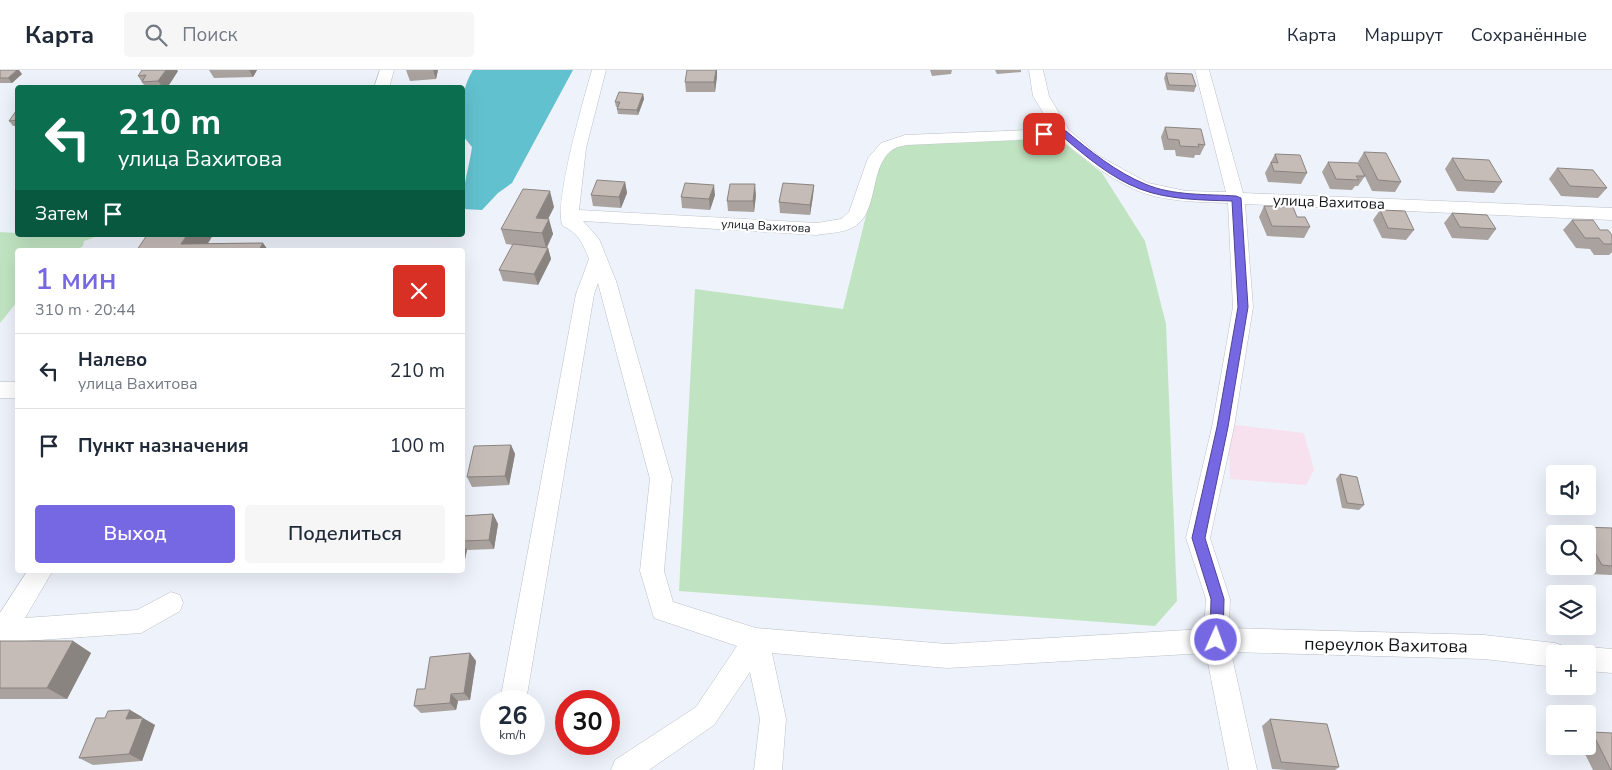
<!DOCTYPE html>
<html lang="ru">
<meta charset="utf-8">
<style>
body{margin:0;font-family:"Nunito Sans",sans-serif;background:#f6f6f7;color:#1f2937;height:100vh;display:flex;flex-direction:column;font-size:19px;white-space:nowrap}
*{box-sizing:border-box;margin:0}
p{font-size:16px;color:#747a83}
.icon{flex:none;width:28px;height:28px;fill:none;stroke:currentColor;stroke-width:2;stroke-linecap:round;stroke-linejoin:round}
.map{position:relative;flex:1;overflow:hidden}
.sheet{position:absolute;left:15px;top:178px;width:450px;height:325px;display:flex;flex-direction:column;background:#fff;border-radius:5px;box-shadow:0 5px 20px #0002}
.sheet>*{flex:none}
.top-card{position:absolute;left:15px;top:15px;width:450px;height:152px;border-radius:5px;box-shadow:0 5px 20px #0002;background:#0b6e4f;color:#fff;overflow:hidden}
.tools{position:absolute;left:1546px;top:395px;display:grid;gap:10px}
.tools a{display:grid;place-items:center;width:50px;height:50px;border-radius:5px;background:#fff;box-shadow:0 5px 20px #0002;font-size:25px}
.speed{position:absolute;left:480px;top:620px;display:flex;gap:10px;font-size:25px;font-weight:700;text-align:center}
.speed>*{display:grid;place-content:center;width:65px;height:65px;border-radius:50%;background:#fff;box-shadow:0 5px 20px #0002;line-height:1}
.speed small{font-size:12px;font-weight:400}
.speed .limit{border:8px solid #d22;background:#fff;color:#111}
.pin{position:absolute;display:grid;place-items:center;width:42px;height:42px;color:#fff;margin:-21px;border-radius:10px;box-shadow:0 2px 8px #0006}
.me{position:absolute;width:55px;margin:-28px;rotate:2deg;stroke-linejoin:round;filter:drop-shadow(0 0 4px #0008)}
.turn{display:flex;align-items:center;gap:18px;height:105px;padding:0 20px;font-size:22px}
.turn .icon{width:65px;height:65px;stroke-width:2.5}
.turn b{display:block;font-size:35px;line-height:42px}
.then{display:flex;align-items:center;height:48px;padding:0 20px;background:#0003;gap:10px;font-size:19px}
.round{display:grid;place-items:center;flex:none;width:52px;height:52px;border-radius:5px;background:#f6f6f7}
.overview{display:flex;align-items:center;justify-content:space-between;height:85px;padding:0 20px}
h1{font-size:30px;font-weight:600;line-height:38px;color:#7667e2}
.button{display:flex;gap:10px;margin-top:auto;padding:10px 20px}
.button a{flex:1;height:58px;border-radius:5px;background:#7667e2;color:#fff;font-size:20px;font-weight:600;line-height:58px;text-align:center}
.button a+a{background:#f6f6f7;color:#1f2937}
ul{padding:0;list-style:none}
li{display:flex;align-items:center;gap:15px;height:75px;padding:0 20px;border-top:1px solid #e0e1e3}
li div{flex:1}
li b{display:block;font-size:19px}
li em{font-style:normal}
header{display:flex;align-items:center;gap:30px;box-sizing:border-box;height:70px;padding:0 25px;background:#fff;border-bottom:1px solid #e0e1e3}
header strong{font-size:24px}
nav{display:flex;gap:28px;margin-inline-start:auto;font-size:18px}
.search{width:350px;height:45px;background:#f6f6f7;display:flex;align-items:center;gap:12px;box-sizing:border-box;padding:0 18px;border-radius:5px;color:#747a83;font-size:19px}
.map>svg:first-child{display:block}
.industrial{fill:#f8e1ee}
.green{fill:#c0e4c1}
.water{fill:#62c1ce}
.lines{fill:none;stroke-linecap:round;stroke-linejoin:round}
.minor-casing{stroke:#bbbfc7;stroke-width:1}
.minor{fill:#fff;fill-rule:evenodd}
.wall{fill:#a9a29e}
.shaded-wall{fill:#8a8481}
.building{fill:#c5bcb8;stroke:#8a8481}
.route{fill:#7667e2;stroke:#4d4393}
.labels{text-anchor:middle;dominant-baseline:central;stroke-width:4.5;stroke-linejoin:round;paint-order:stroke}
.far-street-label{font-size:12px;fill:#121417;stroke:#fff}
.street-label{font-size:15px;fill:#121417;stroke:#fff}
.near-street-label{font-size:18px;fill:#121417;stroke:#fff}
</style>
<header>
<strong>Карта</strong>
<div class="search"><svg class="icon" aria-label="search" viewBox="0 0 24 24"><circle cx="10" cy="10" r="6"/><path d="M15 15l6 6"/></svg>Поиск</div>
<nav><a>Карта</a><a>Маршрут</a><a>Сохранённые</a></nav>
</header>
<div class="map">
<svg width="1612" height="700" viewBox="0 0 1612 700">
<rect width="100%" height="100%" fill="#eef2fa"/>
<path class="industrial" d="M1228,354L1304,363L1314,400L1306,415L1230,409Z"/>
<path class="green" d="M980,70H1060L1102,103L1145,171L1166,254L1177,531L1155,556L679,521L695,219L843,239L879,93L891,79L907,73Z
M0,162L17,163L18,165H100L84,171L83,176L77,180H18L17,232L0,253Z"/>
<path class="water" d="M473,0H573L512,113L498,123L482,140L463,139C462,117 469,99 472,77L463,66C462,43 460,20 473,0Z"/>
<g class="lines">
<defs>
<path id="minor" d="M380,0H394L389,18H374Z
M592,0H606L586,78L579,140L817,153L841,149L849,142L868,88L881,73L905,65L1053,59L1033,26L1029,0H1043L1049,26L1069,60L1099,86L1148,113L1186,121L1226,122L1195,0H1209L1243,123L1612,138V150L1245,134L1253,237L1234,357L1210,468L1230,529L1229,558L1484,565L1555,573L1564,576L1567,584H1555V597L1484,589L1231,582L1257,700H1229L1206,583L947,598L772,583L786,649L782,700H754L760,649L750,602L714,655L649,700H611L615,690L696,637L737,576L654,548L640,501L650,409L598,213L594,224L526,631H500L576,224L589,189C583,173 578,163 563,156C552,139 585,24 592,0ZM1059,68C1083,88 1107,107 1136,120C1162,132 1200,132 1228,133L1233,237L1212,357L1186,468L1206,529L1204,559L947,574L756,558L673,532L664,501L672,409L616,211L599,169L583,151L817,165C827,163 842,163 852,158C880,144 868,98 892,80C896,77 902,76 907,75Z
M0,312H18V328H0Z
M28,500H53L25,548L137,540L171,522L180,525L183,533L180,541L141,563L10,572L0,577V543Z
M1588,577L1612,579V603L1588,601V584H1577L1579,580Z"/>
</defs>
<use href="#minor" class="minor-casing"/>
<use href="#minor" class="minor"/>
</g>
<path class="wall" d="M0,0L22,4L12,13H0Z
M209,0H257L253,7L214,8Z
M406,0H438L436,9L410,11Z
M930,0H952L951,4L932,6Z
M995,0H1021V2L997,4Z
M178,1L167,18H146L138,6Z
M1166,3L1196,16L1194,22L1167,20L1164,8Z
M717,6L715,22H686L685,12Z
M643,24L644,29L638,45L618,44L617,39L618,37H616L615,32Z
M18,41V56H13L9,51Z
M1165,57L1205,75L1200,85H1195L1194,88L1176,86L1175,80H1164L1161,67Z
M1364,82L1401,112L1395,122L1372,121L1358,92Z
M1275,84L1307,103L1301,114L1268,112L1265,103Z
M1452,88L1502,112L1494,123L1457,121L1445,99Z
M1328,92L1365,106L1358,116H1355L1352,120L1330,119L1322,102Z
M1557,98L1607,118L1598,128L1561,126L1549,109Z
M625,112L627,123L621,138L593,136L591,125Z
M814,115L813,126L810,145L780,143L779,132Z
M715,125L710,140L682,138L681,127Z
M756,125L754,142L728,141L727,131Z
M1264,136L1297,147L1310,157L1304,168L1267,166L1259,147Z
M554,137L548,149L553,164L547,178H548L551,189L538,215L503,211L499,200L513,175L506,174L501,159Z
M1380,140L1414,160L1406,170L1382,168L1373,150Z
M1452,143L1496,159L1488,170L1452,168L1444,153Z
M1572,150L1612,165V182L1609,185H1594L1590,179L1576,178L1563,160Z
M511,375L515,384L509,415L472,417L467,407Z
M1340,404L1364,435L1359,440L1342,438L1336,409Z
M493,444L498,454L494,479L467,480L465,489L462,490V446Z
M1580,457L1612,458V505L1589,504L1585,496H1588V464H1570Z
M0,571H73L91,583L67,629H0Z
M470,583L476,591L470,630L458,631L456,640L421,643L414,636L425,619Z
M130,640L142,647V648L155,655L142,691L93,695L79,688L105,648Z
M1270,649L1339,697L1335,700H1287L1272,699L1262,656Z
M1592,662L1612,700H1593L1581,676H1588V664Z"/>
<path class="shaded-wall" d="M17,0H19L22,4L12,13L8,8Z
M166,0H177L178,1L167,18H163L158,11Z
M249,0H257L253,7Z
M433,0H438L436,9Z
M716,0H717V6L715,22L714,12Z
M643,24L644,29L638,45L637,40Z
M625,112L627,123L621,138L619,127Z
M755,114L756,125L754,142L753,131Z
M714,115L715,125L710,140L709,129Z
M814,115L813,126L810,145V135Z
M550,121L554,137L541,163L536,148Z
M549,149L553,164L546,178L542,163Z
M187,165H213L204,180L181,174Z
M263,173L268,180H259Z
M548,178L551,189L538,215L534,204Z
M511,375L515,384L509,415L505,406Z
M493,444L498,454L494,479L489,470Z
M462,474L467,480L465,489L462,485Z
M73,571L91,583L67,629L47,618Z
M470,583L476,591L470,630L464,623Z
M451,624L458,631L456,640L450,633Z
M130,640L142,647L138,656L126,649Z
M143,648L155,655L142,691L129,684Z"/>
<path class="building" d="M0,0H17L8,8H0Z
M142,0H166L158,11L142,12L146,5L138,6Z
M687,0H716L714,12H685Z
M1166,3L1192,4L1196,16L1169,15Z
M619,22L643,24L637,40L617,39L620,32H615Z
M16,41H18V50L9,51Z
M1165,57L1201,59L1205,75L1198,74L1199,77L1180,76L1179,70L1168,69Z
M1364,82L1386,83L1401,112L1378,110Z
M1275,84L1300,85L1307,103L1274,101L1271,92L1278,93Z
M1452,88L1489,90L1502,112L1465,110Z
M1328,92L1358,93L1365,106H1356L1359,110L1336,109Z
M1557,98L1593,100L1607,118L1570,116Z
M597,110L625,112L619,127L591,125Z
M685,113L714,115L709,129L681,127Z
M783,113L814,115L810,135L779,132Z
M730,114H755L753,131H727Z
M523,119L550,121L536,148L549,149L542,163L501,159Z
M1264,136L1293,137L1297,147H1305L1310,157L1272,156Z
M1380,140L1405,141L1414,160L1388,158Z
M1452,143L1487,145L1496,159L1460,157Z
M1572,150H1593L1600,160H1608L1612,165V174H1604L1599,168H1585Z
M147,165H187L181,174L263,173L259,180H137Z
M513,174L548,178L534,204L499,200Z
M511,375L505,406L467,407L474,376Z
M1340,404L1357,407L1364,435L1347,433Z
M493,444L489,470L462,471V446Z
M1580,457L1612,458V496L1602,495L1588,470V464H1584Z
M0,571H73L47,618H0Z
M470,583L464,623L451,624L450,633L414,636L417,619H425L430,587Z
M130,640L126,649L143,648L129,684L79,688L96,648H105L108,641Z
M1270,649L1327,654L1339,697L1281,692Z
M1592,662L1612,663V700H1611Z"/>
<path class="route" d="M1044,61H1066C1090,81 1116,102 1145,114C1173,126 1207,124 1236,126L1241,128L1248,237L1228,357L1205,468L1224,529L1223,570L1221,575L1216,577L1212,575L1210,570L1211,529L1192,468L1217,357L1238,237L1232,131C1202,130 1169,130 1140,119C1111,108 1085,86 1061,65H1041V62Z"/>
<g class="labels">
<g class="far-street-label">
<text transform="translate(766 156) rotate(3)">улица Вахитова</text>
</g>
<g class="street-label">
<text transform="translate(1329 132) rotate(2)">улица Вахитова</text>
</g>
<g class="near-street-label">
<text transform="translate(1386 575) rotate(1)">переулок Вахитова</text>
</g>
</g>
</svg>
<div class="tools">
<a><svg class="icon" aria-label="sound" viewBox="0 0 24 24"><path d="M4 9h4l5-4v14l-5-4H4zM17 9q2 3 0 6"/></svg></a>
<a><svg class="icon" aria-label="search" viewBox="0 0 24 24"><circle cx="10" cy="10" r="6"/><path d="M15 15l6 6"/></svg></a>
<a><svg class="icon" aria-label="layers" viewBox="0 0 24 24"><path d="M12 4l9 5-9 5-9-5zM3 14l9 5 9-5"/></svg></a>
<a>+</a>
<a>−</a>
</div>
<div class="speed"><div>26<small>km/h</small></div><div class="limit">30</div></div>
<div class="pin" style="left:1044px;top:64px;background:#d93025"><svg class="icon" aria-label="arrive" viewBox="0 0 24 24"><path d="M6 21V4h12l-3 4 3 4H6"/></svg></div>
<svg class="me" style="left:1216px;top:570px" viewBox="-20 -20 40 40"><circle r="17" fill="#7667e2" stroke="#fff" stroke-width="3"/><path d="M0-11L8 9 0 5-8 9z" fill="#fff"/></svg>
<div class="top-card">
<div class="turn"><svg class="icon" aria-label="left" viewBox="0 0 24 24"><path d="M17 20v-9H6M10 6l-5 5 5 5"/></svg><div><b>210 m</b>улица Вахитова</div></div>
<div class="then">Затем<svg class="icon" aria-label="arrive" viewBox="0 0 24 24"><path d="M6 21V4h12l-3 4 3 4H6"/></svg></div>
</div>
<section class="sheet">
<div class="overview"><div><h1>1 мин</h1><p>310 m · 20:44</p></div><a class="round" style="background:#d93025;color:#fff"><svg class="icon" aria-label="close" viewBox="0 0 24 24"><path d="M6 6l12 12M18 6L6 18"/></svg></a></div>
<ul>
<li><svg class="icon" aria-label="left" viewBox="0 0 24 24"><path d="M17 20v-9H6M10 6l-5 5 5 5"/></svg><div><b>Налево</b><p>улица Вахитова</p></div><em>210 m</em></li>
<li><svg class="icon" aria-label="arrive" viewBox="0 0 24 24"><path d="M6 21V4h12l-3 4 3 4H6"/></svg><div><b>Пункт назначения</b></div><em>100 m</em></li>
</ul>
<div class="button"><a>Выход</a><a>Поделиться</a></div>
</section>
</div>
